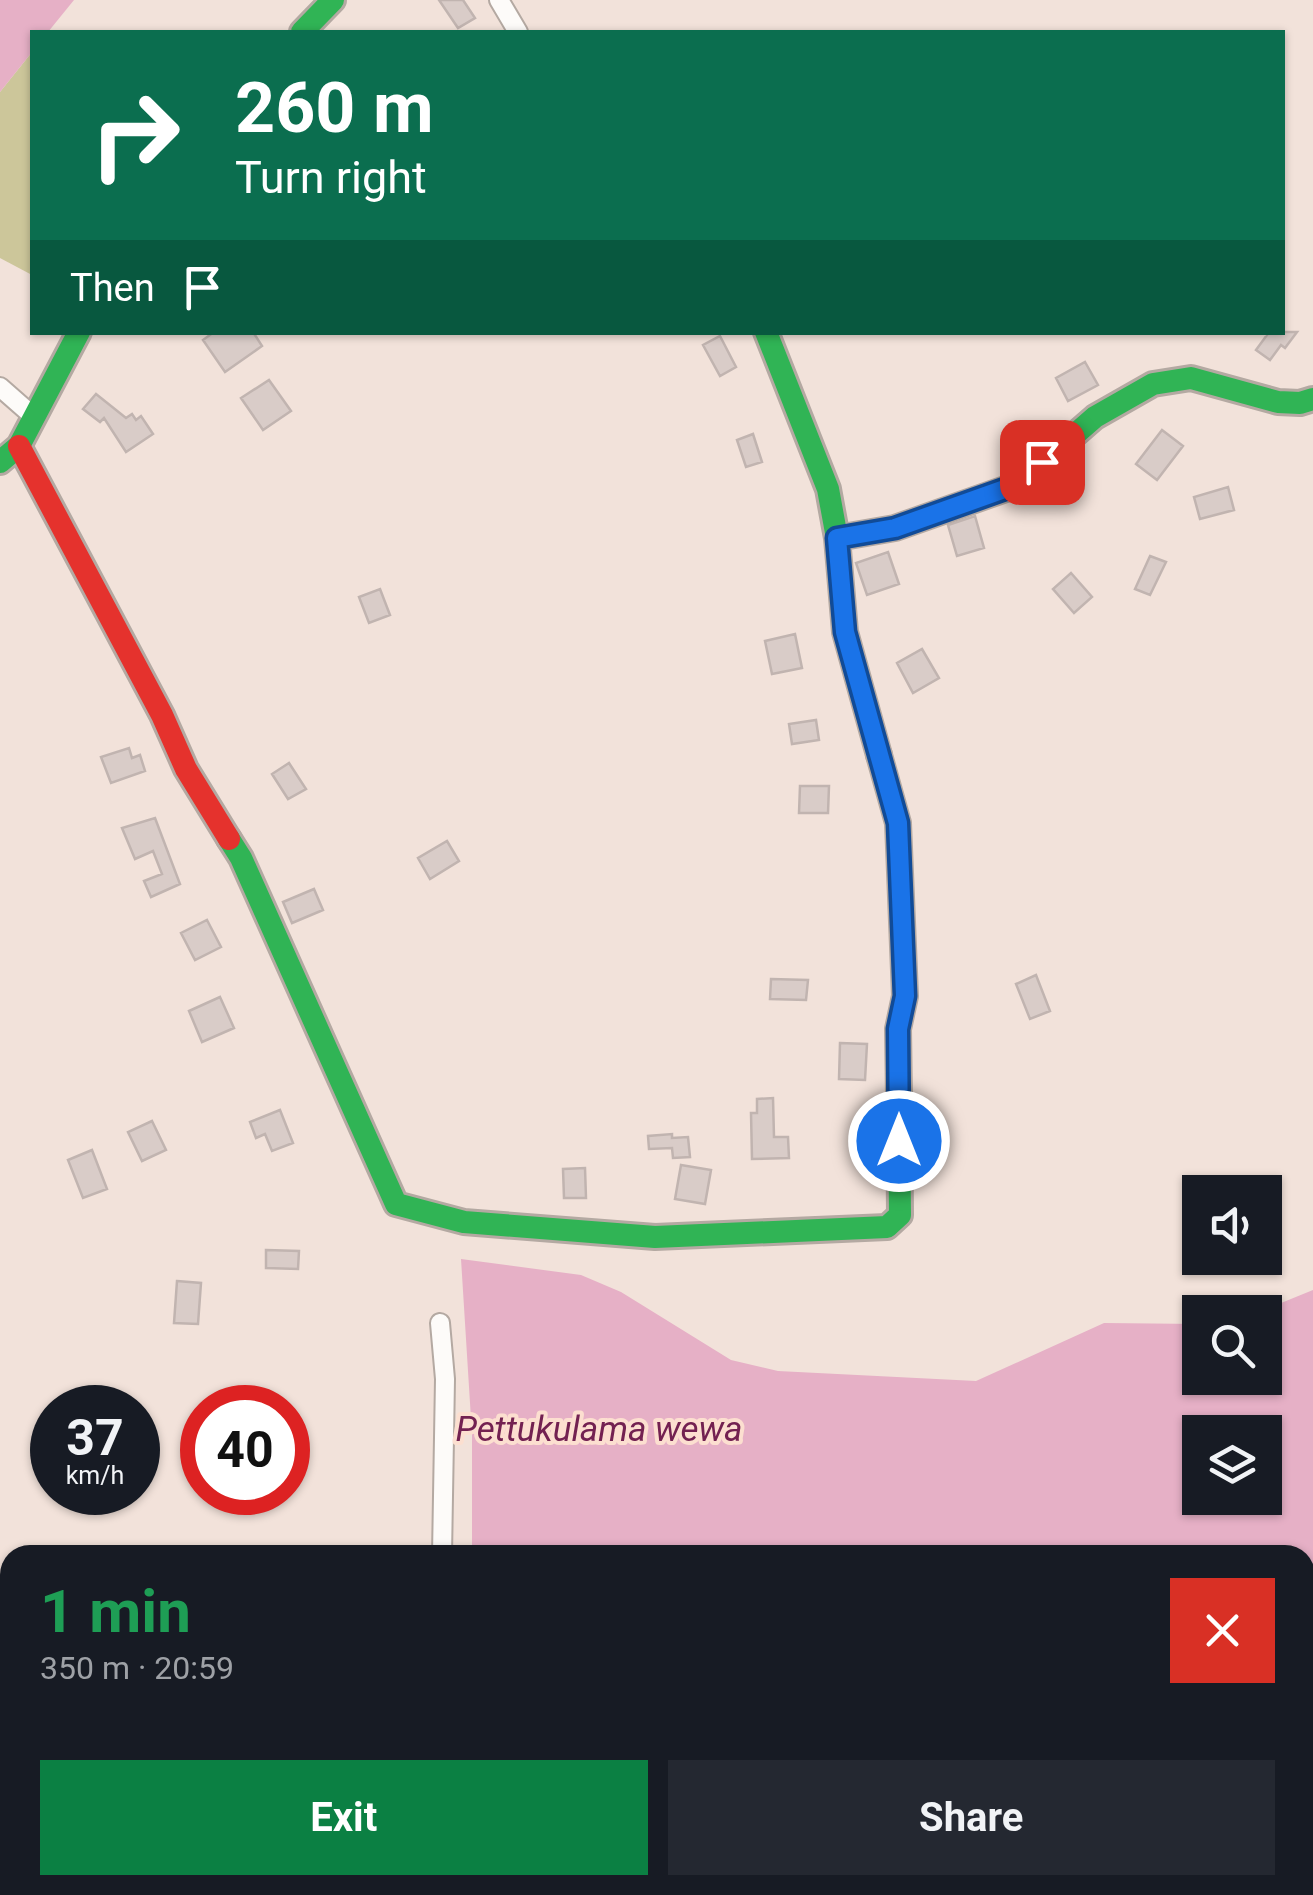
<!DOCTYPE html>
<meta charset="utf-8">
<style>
body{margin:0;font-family:Roboto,sans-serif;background:#242831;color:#f1f3f6;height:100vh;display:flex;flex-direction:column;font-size:38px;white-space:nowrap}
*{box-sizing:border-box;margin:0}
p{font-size:32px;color:#9ea1a6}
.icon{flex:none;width:55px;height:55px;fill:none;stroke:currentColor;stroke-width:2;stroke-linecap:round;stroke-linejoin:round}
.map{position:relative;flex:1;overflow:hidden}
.side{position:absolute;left:0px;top:1545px;width:1315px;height:350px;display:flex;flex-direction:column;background:#171b24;border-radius:30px 30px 0 0;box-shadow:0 2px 8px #0004}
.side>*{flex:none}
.hud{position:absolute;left:30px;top:30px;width:1255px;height:305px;border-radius:0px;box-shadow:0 2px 8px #0004;background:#0b6e4f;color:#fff;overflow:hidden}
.fabs{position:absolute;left:1182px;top:1175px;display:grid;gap:20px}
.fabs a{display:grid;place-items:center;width:100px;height:100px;border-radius:0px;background:#171b24;box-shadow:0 2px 8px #0004;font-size:50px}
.speed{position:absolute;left:30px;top:1385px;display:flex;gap:20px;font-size:50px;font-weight:700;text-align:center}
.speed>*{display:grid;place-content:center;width:130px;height:130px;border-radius:50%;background:#171b24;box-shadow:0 2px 8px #0004;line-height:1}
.speed small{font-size:25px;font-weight:400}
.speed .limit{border:15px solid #d22;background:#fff;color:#111}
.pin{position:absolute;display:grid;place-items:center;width:85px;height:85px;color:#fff;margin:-42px;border-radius:20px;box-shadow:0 5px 15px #0006}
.me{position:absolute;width:110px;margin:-55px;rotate:0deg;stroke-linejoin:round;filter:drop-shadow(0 0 8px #0008)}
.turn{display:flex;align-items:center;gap:35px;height:210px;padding:0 40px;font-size:45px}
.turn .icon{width:130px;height:130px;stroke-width:2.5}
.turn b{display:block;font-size:70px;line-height:85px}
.then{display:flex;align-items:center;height:95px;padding:0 40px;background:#0003;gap:20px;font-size:38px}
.round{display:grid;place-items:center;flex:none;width:105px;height:105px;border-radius:0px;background:#242831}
.overview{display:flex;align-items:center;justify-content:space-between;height:170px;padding:0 40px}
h1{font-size:60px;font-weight:700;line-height:75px;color:#1e9e55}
.action{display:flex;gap:20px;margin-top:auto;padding:20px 40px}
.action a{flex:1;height:115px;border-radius:0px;background:#0b8043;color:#fff;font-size:40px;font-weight:700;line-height:115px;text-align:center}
.action a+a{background:#242831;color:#f1f3f6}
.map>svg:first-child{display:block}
.forest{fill:#ccc69a}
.water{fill:#e6b0c6;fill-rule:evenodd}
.building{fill:#d9ccc8;stroke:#c1b4b0;stroke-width:2.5}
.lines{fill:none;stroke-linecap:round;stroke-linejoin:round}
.street-casing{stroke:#b4a9a2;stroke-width:22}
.fast-casing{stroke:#b4a9a2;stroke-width:28}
.jam-casing{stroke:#b4a9a2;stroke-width:28}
.street{stroke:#fdfbf9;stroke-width:18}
.fast{stroke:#30b455;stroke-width:22}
.jam{stroke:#e5322d;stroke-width:22}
.route-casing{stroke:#114b97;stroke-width:25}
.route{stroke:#1a73e8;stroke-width:18}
.labels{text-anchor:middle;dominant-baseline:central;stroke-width:8;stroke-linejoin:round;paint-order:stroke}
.water-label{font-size:35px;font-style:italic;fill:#732151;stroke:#fcdfd0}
</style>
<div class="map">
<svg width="1313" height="1895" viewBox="0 0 1313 1895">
<rect width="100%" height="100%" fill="#f2e2da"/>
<path class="forest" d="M32,52V275L0,258V92Z"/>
<path class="water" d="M0,0H74L48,32H32V52L0,92Z
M461,1259L581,1275L621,1292L731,1360L778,1371L976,1381L1104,1323L1200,1324V1378H1265V1312H1259L1313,1290V1895H479L478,1885H1305V1555H472V1435ZM1200,1432H1265V1498H1200Z"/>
<path class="building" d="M439,0H463L475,18L458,28Z
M214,332H253L262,346L225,372L203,340Z
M1264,332H1297L1285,348L1281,345L1270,360L1256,350L1267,335Z
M720,336L736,367L720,376L703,345Z
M1085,362L1098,385L1068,401L1056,378Z
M269,380L291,411L263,430L241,398Z
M96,394L126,418L132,414L136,420L141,416L153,434L126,452L104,418L100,422L83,409Z
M1162,430L1183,446L1157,480L1136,464Z
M753,434L762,462L746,467L737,440Z
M1228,487L1234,510L1200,519L1194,497Z
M975,516L984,548L957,556L948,525Z
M888,552L899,584L867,595L856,563Z
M1150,556L1166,562L1150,595L1135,589Z
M1071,573L1092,597L1074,613L1053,589Z
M380,589L390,615L369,623L359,597Z
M795,634L802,668L772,674L765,641Z
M922,649L939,678L913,693L897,663Z
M816,720L819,740L792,744L789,724Z
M129,748L132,758L140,755L145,771L111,783L101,757Z
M289,763L306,789L288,799L272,774Z
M800,786H829L828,813H799Z
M155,818L180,884L151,897L144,881L162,874L153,851L135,859L122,828Z
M447,841L459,861L430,879L418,858Z
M314,889L323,910L292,923L283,902Z
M207,920L221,947L195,960L181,933Z
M1036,975L1050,1011L1030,1019L1016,984Z
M771,979L808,980L806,1000L770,999Z
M220,997L234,1028L202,1042L189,1011Z
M840,1043L867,1044L865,1080L839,1079Z
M773,1098L774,1137H788L789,1158L752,1159L751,1113H757V1099Z
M280,1110L293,1143L272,1151L265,1134L256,1138L250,1122Z
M152,1121L166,1150L142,1161L128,1132Z
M672,1134V1138L688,1137L690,1157L673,1158L672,1148L649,1149L648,1136Z
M92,1150L107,1189L83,1198L68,1160Z
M681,1165L711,1170L705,1204L675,1199Z
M585,1168L586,1198H564L563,1169Z
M266,1250L299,1251L298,1269L266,1268Z
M177,1281L201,1283L198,1324L174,1323Z"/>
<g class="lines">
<defs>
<path id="street" d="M499,0L518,32
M0,387L33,416
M440,1323L445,1379L442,1555
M452,1885L453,1895"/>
<path id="fast" d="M302,32L333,0
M766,332L828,489L837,538L845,632L879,755
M0,462L19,446L79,332
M837,538L895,528L1017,485L1095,417L1153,384L1191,378L1278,402L1300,403L1313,399
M229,839L241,858L396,1204L464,1222L655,1237L887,1227L900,1215L899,1097"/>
<path id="jam" d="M19,446L162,715L186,769L229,839
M879,755L898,823L905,996L898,1029L899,1097"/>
</defs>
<use href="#street" class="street-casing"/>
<use href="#fast" class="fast-casing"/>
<use href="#jam" class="jam-casing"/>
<use href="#street" class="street"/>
<use href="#fast" class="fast"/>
<use href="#jam" class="jam"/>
</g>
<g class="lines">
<defs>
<path id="route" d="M899,1141L898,1029L905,996L898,823L845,632L837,538L895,528L1016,485L1042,462"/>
</defs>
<use href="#route" class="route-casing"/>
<use href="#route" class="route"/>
</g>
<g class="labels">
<g class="water-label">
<text x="599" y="1429">Pettukulama wewa</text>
</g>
</g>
</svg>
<div class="fabs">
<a><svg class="icon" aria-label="sound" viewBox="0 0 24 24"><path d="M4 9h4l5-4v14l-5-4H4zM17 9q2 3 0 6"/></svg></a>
<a><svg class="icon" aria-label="search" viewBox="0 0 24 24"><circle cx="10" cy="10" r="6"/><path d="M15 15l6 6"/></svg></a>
<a><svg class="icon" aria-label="layers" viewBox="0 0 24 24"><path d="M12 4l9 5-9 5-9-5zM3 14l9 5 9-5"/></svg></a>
</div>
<div class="speed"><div>37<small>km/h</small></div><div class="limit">40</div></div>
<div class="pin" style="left:1042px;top:462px;background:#d93025"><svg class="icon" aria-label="arrive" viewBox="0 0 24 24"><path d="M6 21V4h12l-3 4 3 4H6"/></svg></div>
<svg class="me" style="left:899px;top:1141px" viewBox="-20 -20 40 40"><circle r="17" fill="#1a73e8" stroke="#fff" stroke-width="3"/><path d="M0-11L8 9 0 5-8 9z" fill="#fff"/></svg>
<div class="hud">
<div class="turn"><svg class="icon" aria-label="right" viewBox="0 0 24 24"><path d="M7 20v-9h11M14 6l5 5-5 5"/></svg><div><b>260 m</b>Turn right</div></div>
<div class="then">Then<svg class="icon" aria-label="arrive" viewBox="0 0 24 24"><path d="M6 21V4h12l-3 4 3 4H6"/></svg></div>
</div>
<section class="side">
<div class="overview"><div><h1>1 min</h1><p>350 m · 20:59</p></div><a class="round" style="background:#d93025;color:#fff"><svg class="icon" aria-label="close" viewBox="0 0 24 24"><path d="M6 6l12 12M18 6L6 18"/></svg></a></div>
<div class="action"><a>Exit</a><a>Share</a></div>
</section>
</div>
